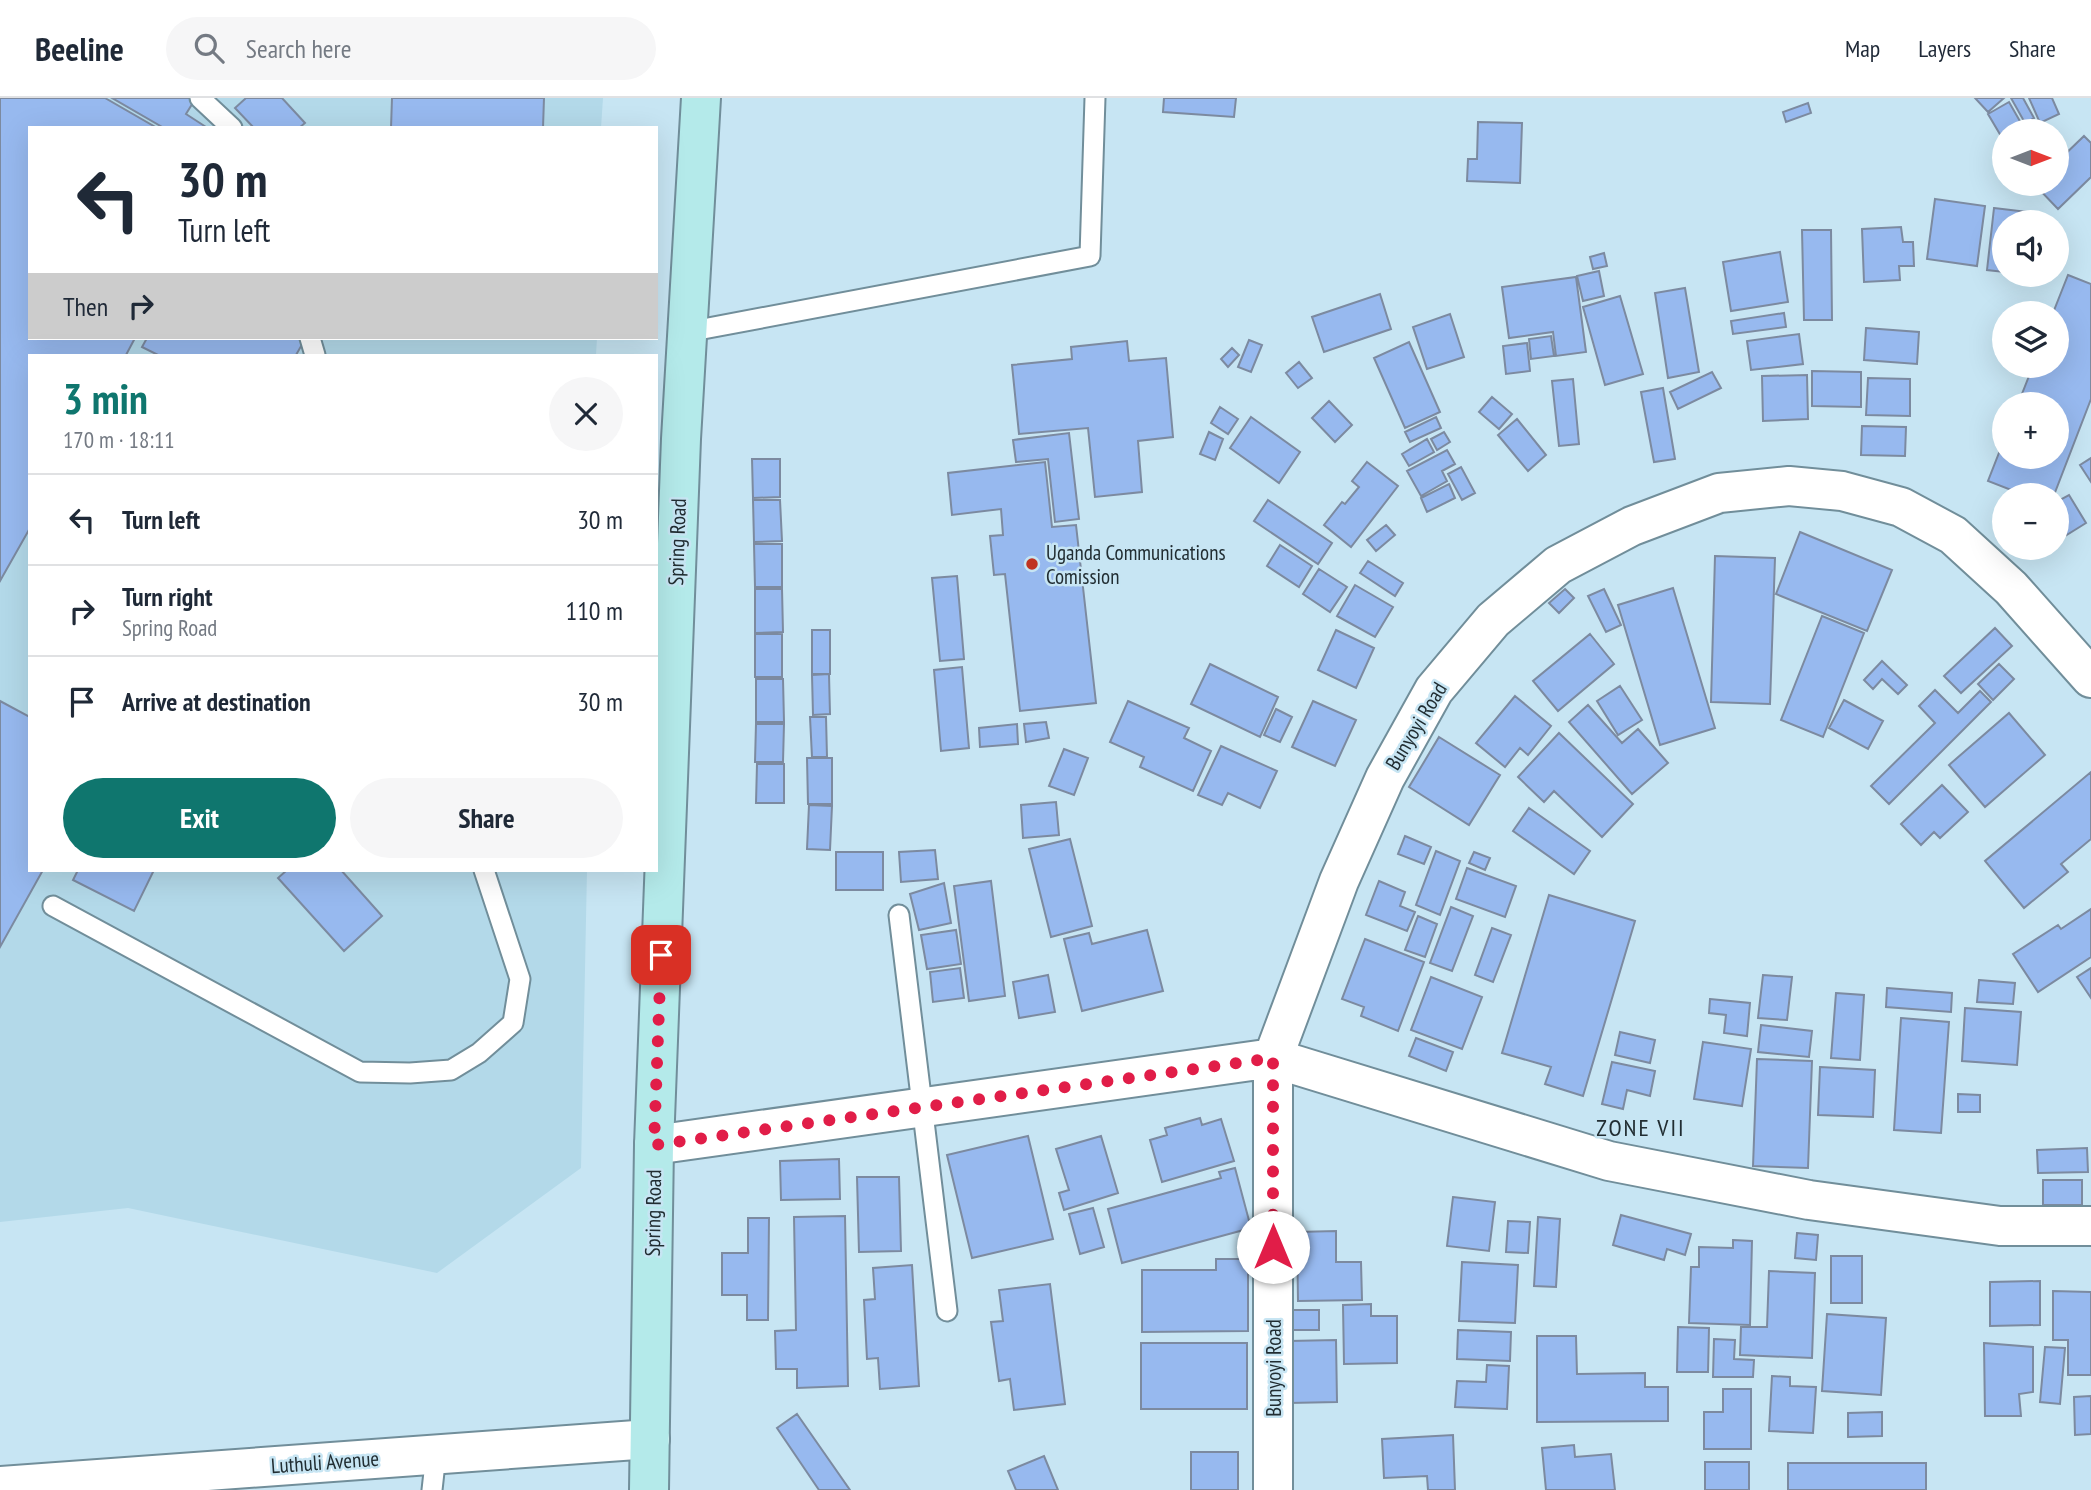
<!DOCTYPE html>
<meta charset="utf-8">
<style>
body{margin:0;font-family:"PT Sans Narrow",sans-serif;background:#f6f6f7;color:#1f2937;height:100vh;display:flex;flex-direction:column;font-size:26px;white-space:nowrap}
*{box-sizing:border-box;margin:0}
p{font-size:23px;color:#747a83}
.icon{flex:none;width:38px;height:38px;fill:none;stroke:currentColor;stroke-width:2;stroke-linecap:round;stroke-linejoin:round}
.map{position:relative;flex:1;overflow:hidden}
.sheet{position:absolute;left:28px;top:256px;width:630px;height:518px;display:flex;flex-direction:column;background:#fff;border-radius:0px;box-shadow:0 7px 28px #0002}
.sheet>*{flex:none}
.banner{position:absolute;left:28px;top:28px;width:630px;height:214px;border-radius:0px;box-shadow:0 7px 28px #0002;background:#fff;color:#1f2937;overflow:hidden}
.needle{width:46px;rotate:90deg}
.tools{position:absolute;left:1992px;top:21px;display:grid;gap:14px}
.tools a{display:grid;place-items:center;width:77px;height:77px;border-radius:50%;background:#fff;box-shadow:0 7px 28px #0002;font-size:35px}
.pin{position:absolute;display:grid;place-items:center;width:60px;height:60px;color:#fff;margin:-30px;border-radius:14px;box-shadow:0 4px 10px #0006}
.me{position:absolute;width:77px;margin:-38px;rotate:0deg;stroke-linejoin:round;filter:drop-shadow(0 0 5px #0008)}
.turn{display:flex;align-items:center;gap:24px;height:147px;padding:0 35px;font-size:32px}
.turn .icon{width:91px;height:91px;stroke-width:2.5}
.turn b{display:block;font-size:49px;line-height:60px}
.then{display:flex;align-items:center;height:66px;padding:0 35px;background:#0003;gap:14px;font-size:26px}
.round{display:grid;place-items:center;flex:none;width:74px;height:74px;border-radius:37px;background:#f6f6f7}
.head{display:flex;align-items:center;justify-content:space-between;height:119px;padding:0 35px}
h1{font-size:42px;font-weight:700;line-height:52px;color:#0f766e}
.cta{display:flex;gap:14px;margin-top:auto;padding:14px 35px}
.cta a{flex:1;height:80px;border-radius:42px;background:#0f766e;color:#fff;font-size:28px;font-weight:700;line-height:80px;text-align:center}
.cta a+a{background:#f6f6f7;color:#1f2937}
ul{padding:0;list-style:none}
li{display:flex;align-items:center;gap:21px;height:91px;padding:0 35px;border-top:2px solid #e0e1e3}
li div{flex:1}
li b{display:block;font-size:26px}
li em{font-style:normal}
header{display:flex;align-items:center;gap:42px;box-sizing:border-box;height:98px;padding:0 35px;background:#fff;border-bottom:2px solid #e0e1e3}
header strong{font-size:33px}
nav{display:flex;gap:38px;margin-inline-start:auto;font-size:24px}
.search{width:490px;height:63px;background:#f6f6f7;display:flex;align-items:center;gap:18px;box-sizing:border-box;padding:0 24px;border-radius:38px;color:#747a83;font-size:26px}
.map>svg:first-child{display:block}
.built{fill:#b3d9e9}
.building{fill:#97b9ef;stroke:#7c8aa0;stroke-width:2}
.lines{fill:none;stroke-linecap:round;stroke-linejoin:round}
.service-casing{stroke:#718e9a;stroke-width:23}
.minor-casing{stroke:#718e9a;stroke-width:42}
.tertiary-casing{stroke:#718e9a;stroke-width:42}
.secondary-casing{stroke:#718e9a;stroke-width:42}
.service{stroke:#fff;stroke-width:19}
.minor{stroke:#fff;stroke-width:38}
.tertiary{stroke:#fff;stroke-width:38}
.secondary{stroke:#b4eaea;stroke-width:38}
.route{stroke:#e11d48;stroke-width:12;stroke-dasharray:0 21.6}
.poi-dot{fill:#c03421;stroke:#c7e5f3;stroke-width:2.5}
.labels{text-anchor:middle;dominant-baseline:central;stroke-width:5;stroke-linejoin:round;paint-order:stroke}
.street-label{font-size:21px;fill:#212d32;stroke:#c7e5f3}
.poi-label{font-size:21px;fill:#212d32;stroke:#c7e5f3;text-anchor:start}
.quarter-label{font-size:24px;letter-spacing:2px;fill:#212d32;stroke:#c7e5f3}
</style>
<header>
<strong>Beeline</strong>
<div class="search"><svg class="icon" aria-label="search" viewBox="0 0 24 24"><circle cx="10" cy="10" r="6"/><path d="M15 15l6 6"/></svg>Search here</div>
<nav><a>Map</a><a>Layers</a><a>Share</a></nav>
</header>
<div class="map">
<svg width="2091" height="1392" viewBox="0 0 2091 1392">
<rect width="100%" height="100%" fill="#c7e5f3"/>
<path class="built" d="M0,0H603L601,30H30V240H597L596,257H30V772H587L581,1070L437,1175L128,1110L0,1124Z"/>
<path class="building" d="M0,0H105L157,30H30V240H135L126,257H30V430L0,483Z
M112,0H189L194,3L186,16L206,29L164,30Z
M246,0H282L305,25L299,30H254L235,10Z
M392,0H544L543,30H391Z
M1164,0H1236L1234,19L1163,14Z
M1975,0H2004L1988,14Z
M2011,0H2023L2034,20L2025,25Z
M2029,0H2052L2059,16L2040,25Z
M2009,4L2021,25L2004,33L2001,38L1988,16Z
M1808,5L1811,15L1786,24L1783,14Z
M1478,24L1522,25L1520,85L1467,83L1468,61H1477Z
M2084,38L2091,45V79L2058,111L2034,86H2056V65Z
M1935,101L1985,108L1977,168L1927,161Z
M1994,110L2036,115L2035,124H2004V174L1987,172Z
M1901,129L1903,144H1913L1914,168H1899L1900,182L1864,184L1862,131Z
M1802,132H1831L1832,222H1804Z
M1780,154L1788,204L1731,213L1723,164Z
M1604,155L1607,168L1593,171L1590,159Z
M1599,173L1604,198L1583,203L1577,178Z
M2068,177L2091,186V301L2054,397H2024L1988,383L2004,342V359H2056V306H2018L2033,268H2056V215H2053Z
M1576,179L1586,254L1556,258L1553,234L1509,240L1502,189Z
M1685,190L1699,274L1668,280L1655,195Z
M1380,196L1391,231L1324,254L1312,219Z
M1620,198L1643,276L1605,287L1583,209Z
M1784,215L1786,229L1733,236L1731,223Z
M1450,216L1464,259L1427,271L1413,229Z
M1866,230L1919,234L1917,266L1864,262Z
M1799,236L1803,266L1751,272L1747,243Z
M1551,238L1554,258L1531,261L1529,241Z
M147,240H298L304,243L296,257H158L142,249Z
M1249,242L1262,247L1251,274L1238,269Z
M1127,243L1129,263L1166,260L1173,339L1138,343L1142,394L1095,399L1088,330L1019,336L1012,267L1072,261L1071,249Z
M1409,244L1440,314L1405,330L1374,260Z
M1527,245L1530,273L1506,276L1503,248Z
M1232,250L1239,257L1228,269L1221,261Z
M1299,264L1312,280L1298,290L1286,275Z
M1812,273L1861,274V309L1812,308Z
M1712,274L1721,290L1678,311L1670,294Z
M1807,277L1808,321L1763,323L1762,278Z
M1868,280L1910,281V318L1866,317Z
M1573,281L1579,346L1559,348L1552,283Z
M1663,290L1675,361L1654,364L1641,294Z
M1492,299L1512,316L1499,331L1479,314Z
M1329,303L1352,327L1335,344L1312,320Z
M1220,309L1238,321L1228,336L1211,325Z
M1251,319L1300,354L1279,385L1230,350Z
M1436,319L1441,330L1410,344L1405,334Z
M1517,321L1546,357L1528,373L1498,337Z
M1862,328L1906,329L1905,358L1861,357Z
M1209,334L1223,341L1215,362L1200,356Z
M1444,334L1450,344L1437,352L1431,341Z
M1069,335L1079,421L1055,424L1048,361L1016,364L1013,342Z
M1427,341L1434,354L1409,368L1402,356Z
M1447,352L1455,366L1442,373L1447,383L1421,398L1407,373Z
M2091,360V384L2080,367Z
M752,361H780V399L753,400Z
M1045,364L1052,429L1076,427L1096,605L1020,613L1005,476L994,477L990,438L1003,437L1001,411L952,417L948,375Z
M1367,364L1398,388L1351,449L1324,427L1342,404L1345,406L1359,389L1352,383Z
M1461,369L1475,395L1462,402L1448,376Z
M1449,386L1455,400L1427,414L1421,400Z
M2069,397L2086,425L2057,443L2056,404Z
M753,402H780L782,443L754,444Z
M1268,402L1332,445L1318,466L1254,423Z
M1386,427L1395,437L1376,453L1367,442Z
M1800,434L1892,472L1867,533L1776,496Z
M754,446H782V489H755Z
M1280,447L1312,468L1299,489L1267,468Z
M1715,458L1775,460L1770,606L1711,604Z
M1368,463L1403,485L1395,498L1360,475Z
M1319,471L1347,489L1330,514L1303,496Z
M957,478L964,561L940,563L932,480Z
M1355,487L1393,509L1375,539L1337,518Z
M1673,490L1715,630L1660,647L1618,507Z
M755,491H782L783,534L755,535Z
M1565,491L1574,500L1559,515L1549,505Z
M1604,491L1621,527L1606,534L1588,498Z
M1822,518L1864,535L1823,639L1781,622Z
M1995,530L2012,548L1961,595L1944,578Z
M812,532H830V576H812Z
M1336,532L1374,550L1356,590L1318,572Z
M755,536H782V579H755Z
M1590,536L1614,566L1558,613L1533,583Z
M1882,563L1907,587L1898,596L1882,581L1873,591L1864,582Z
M1210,566L1278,599L1260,639L1191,606Z
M1999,566L2014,581L1993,602L1978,586Z
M962,569L969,650L941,653L934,572Z
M829,576L830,616L813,617L812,577Z
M756,581H783L784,624H756Z
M1620,588L1642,622L1618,637L1597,603Z
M1935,592L1958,615L1980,593L1991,604L1889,706L1871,688L1935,625L1919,608Z
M1515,598L1551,628L1528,657L1520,650L1505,669L1476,645Z
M1844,602L1883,623L1868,651L1829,630Z
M0,603L30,619V772H43L0,849Z
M1128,603L1189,630L1184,640L1211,653L1193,693L1140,669L1144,659L1110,644Z
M1313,603L1356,622L1335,668L1292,649Z
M1588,607L1622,645L1638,631L1668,665L1632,696L1569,624Z
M1276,611L1292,619L1280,644L1264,637Z
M2009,615L2045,657L1985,709L1949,667Z
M810,619H826L827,659H812Z
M1046,624L1049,640L1026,644L1024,626Z
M756,626H784L783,664H755Z
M1017,626L1018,646L980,649L979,630Z
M1559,635L1633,706L1602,739L1554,693L1544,704L1518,679Z
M1439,639L1500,677L1469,727L1409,689Z
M1221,648L1277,673L1260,710L1228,695L1222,707L1198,697Z
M1064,651L1088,660L1074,697L1049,688Z
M807,660H832V706H808Z
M757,666H784V705H756Z
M2091,674V741L2061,766L2068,774L2024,810L1985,763Z
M1942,687L1968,714L1940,740L1934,734L1921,747L1901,726Z
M1056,704L1059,737L1023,740L1021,707Z
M809,707L832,708L830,752L807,751Z
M1529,710L1590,753L1574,776L1513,733Z
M1405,738L1431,749L1424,766L1398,756Z
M1070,741L1092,828L1051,839L1029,751Z
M935,752L938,781L901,784L899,754Z
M1436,753L1460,763L1440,817L1416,807Z
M836,754H883V792H836Z
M1474,754L1490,760L1485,772L1469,765Z
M1467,770L1516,788L1505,819L1456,801Z
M78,772H154L134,813L73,782Z
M287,772H341L382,818L344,853L278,780Z
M991,783L1005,898L969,903L954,788Z
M1379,783L1405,794L1400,808L1415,814L1407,833L1366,817Z
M944,785L951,825L919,832L910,796Z
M1549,797L1635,823L1583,998L1545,986L1551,969L1502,955Z
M1451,809L1473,818L1452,873L1430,865Z
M2091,811V859L2038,894L2013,856L2058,827L2061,831Z
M1418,818L1437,826L1425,859L1405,852Z
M1492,830L1511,837L1493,884L1475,877Z
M956,832L961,866L927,871L921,837Z
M1147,832L1163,893L1082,913L1064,841L1089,835L1092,846Z
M1365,841L1424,864L1398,933L1361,918L1364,909L1342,901Z
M960,870L964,900L933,904L930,874Z
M2091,870V900L2077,879Z
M1048,877L1055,914L1019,920L1013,884Z
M1763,877L1792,879L1787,922L1758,920Z
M1431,879L1482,899L1462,951L1411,932Z
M1979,882L2015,885L2013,906L1977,904Z
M1887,890L1952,895L1951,914L1886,909Z
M1836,895L1864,897L1860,962L1831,960Z
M1710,901L1750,905L1747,938L1724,935L1726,917L1709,915Z
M1965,910L2021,914L2017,967L1962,963Z
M1901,920L1949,924L1941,1035L1894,1032Z
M1761,927L1812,933L1809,959L1758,954Z
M1620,934L1655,942L1650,965L1615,957Z
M1416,940L1453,954L1446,973L1409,958Z
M1703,944L1751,951L1742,1008L1694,1001Z
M1757,961L1812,963L1808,1070L1753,1068Z
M1612,964L1655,973L1650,998L1627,992L1623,1011L1602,1006Z
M1820,969L1875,972L1873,1019L1818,1017Z
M1958,996L1980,997V1014H1958Z
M1200,1020L1202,1027L1221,1021L1234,1063L1162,1084L1150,1042L1167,1037L1165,1030Z
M1028,1038L1053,1141L972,1160L947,1057Z
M1101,1038L1118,1095L1064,1112L1059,1095L1069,1092L1056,1051Z
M2087,1050L2088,1074L2038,1075L2037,1052Z
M839,1061L840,1101L781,1102L780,1063Z
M1235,1070L1251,1130L1122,1165L1108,1111L1221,1080L1219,1074Z
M857,1079H899L901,1153L859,1154Z
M2043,1082H2082V1107H2043Z
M1453,1099L1495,1104L1489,1153L1447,1148Z
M1093,1110L1104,1149L1080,1156L1069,1116Z
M1621,1117L1691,1136L1685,1157L1667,1151L1664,1162L1613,1147Z
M845,1118L848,1288L797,1290V1271H776L775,1233L796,1232L794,1119Z
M1538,1119L1560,1121L1556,1189L1534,1188Z
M748,1120H769L768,1222H747V1197H722V1155H748Z
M1508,1123L1530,1124L1528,1155L1506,1154Z
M1336,1133V1164H1361L1362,1202L1298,1203L1297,1134Z
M1797,1135L1818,1137L1816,1162L1795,1160Z
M1733,1142L1752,1143L1750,1227L1689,1225L1691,1169H1699V1149L1733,1150Z
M1831,1158H1862V1205H1831Z
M1216,1161H1248V1233L1142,1234V1172H1216Z
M1462,1164L1518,1167L1515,1225L1459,1223Z
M912,1167L919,1288L880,1291L878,1260L867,1261L864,1202L875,1201L873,1170Z
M1769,1173L1815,1175L1812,1260L1740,1257L1741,1229H1767Z
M2040,1183V1227L1990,1228V1184Z
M1050,1186L1065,1306L1014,1312L1010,1281L999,1283L991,1224L1003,1223L999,1192Z
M2053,1193L2091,1194V1277H2068V1242H2053Z
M1371,1206V1218H1397V1265L1344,1266L1343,1207Z
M1289,1212H1319V1232H1290Z
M1827,1216L1886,1220L1881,1297L1822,1293Z
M1678,1229L1709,1230L1708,1274H1677Z
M1458,1232L1511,1234L1510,1263L1457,1261Z
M1537,1238H1576L1577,1276L1645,1275V1289H1668V1323L1537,1324Z
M1714,1241L1735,1242L1734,1261L1754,1262L1753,1279H1713Z
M1336,1242L1337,1304L1289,1305V1243Z
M1141,1245H1247V1311H1141Z
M1984,1245L2033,1249V1294L2019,1296L2021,1318H1985Z
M2045,1249L2065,1250L2060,1306L2040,1304Z
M1487,1267L1509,1268L1507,1311L1455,1309L1457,1283L1486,1284Z
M1772,1278L1790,1279V1288L1816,1289L1813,1335L1769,1333Z
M1723,1291H1751V1351H1704V1314H1723Z
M2091,1298V1336L2075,1337L2074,1299Z
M1882,1314V1338L1848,1339V1315Z
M797,1316L850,1392H819L777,1330Z
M1453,1337L1455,1392H1428L1427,1378L1384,1380L1382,1341Z
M1574,1347L1575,1359L1611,1356L1615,1392H1546L1542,1350Z
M1191,1354H1238V1392H1191Z
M1044,1358L1058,1392H1016L1008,1373Z
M1705,1364H1749V1392H1705Z
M1788,1365H1926V1392H1788Z"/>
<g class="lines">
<defs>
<path id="service" d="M200,0L232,30
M687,234L1090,158L1095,0
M310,240L315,257
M53,808L360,974L410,975L451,972L479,955L513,925L520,881L484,772
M899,817L947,1213
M432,1392L436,1356"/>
<path id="minor" d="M654,1047L1273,960L1609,1063L1809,1102L2000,1128H2091
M1273,1392V960L1339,783L1385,680L1434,592L1493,522L1558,467L1632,428L1719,395L1789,388L1842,393L1901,409L1953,437L2011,490L2091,580"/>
<path id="tertiary" d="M0,1388L650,1341"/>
<path id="secondary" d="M649,1392L654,1047L681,341L701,0"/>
</defs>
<use href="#service" class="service-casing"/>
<use href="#minor" class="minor-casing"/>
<use href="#tertiary" class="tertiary-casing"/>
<use href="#secondary" class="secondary-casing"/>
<use href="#service" class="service"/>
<use href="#minor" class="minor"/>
<use href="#tertiary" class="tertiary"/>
<use href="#secondary" class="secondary"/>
</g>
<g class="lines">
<path class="route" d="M661,857L654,1047L1273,960V1149"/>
</g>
<circle class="poi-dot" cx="1032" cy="466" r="7"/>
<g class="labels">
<g class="street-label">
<text transform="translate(677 444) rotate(-88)">Spring Road</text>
<text transform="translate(1416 628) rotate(-59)">Bunyoyi Road</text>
<text transform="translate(653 1115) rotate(-89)">Spring Road</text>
<text transform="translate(1273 1270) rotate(-90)">Bunyoyi Road</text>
<text transform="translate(325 1364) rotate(-4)">Luthuli Avenue</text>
</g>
<g class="poi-label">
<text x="1046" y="454">Uganda Communications<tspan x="1046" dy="24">Comission</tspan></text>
</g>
<g class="quarter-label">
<text x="1641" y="1029">ZONE VII</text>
</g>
</g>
</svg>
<div class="tools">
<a><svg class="needle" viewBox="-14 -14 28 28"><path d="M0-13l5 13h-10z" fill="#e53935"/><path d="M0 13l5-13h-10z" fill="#747a83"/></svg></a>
<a><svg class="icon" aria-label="sound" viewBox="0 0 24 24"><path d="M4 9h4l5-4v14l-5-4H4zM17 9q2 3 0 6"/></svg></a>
<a><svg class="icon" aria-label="layers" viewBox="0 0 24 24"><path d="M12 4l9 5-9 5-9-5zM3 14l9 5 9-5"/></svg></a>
<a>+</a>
<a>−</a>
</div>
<div class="pin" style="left:661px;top:857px;background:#d93025"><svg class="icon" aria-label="arrive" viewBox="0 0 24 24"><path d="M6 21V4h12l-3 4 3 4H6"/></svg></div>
<svg class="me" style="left:1273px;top:1149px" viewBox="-20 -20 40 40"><circle r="19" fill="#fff"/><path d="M0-13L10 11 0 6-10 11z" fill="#e11d48"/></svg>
<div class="banner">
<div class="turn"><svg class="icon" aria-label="left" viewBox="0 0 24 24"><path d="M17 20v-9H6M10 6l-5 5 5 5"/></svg><div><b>30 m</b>Turn left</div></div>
<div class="then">Then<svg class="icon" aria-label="right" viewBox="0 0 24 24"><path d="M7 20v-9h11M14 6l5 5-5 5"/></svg></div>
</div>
<section class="sheet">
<div class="head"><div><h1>3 min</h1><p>170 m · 18:11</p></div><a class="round"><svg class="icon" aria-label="close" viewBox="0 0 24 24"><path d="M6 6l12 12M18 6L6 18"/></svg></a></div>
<ul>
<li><svg class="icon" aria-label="left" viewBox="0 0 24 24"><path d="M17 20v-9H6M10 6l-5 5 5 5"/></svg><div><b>Turn left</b></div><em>30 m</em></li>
<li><svg class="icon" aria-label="right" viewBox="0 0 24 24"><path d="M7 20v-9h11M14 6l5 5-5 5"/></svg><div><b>Turn right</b><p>Spring Road</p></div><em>110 m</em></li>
<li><svg class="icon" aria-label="arrive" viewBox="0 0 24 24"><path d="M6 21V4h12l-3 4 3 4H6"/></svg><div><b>Arrive at destination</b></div><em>30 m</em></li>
</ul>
<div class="cta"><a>Exit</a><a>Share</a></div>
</section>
</div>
